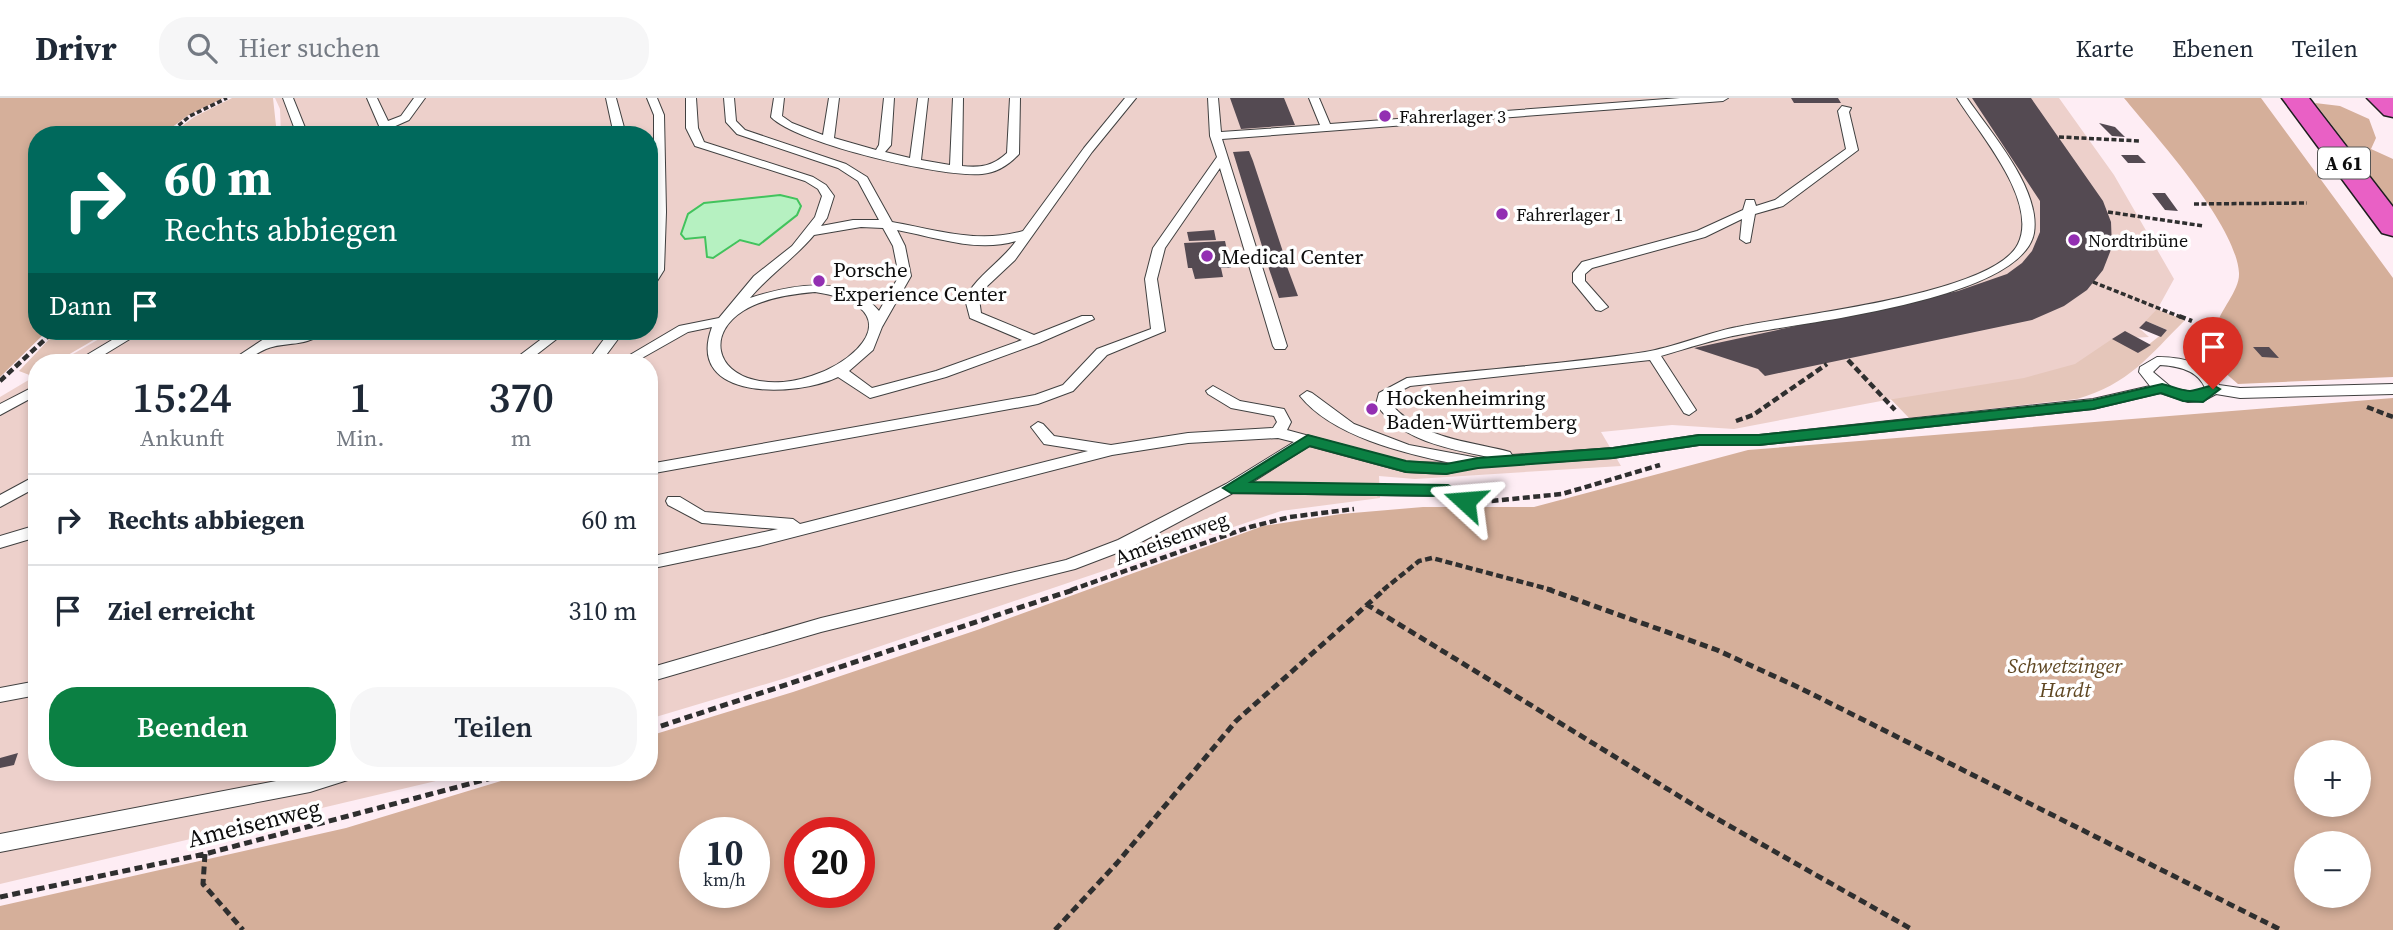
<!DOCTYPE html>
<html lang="de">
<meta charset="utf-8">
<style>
body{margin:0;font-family:"Source Serif 4",serif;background:#f6f6f7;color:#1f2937;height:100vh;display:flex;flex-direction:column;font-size:26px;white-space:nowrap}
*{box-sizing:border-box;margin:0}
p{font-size:23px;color:#747a83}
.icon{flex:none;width:38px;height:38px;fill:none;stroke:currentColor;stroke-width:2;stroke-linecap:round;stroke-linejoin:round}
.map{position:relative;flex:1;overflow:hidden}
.side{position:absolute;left:28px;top:256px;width:630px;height:427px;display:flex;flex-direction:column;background:#fff;border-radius:28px;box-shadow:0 4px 10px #0003}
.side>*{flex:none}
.banner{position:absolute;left:28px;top:28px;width:630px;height:214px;border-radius:28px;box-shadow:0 4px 10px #0003;background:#00695c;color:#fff;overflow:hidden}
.controls{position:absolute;left:2294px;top:642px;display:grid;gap:14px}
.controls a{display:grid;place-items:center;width:77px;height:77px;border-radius:50%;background:#fff;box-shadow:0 4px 10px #0003;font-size:35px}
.speed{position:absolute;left:679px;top:719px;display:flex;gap:14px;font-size:35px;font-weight:700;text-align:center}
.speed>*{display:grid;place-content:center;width:91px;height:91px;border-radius:50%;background:#fff;box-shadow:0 4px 10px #0003;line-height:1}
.speed small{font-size:18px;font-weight:400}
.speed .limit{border:10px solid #d22;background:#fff;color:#111}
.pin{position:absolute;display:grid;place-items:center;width:60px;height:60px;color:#fff;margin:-72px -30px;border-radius:50% 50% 50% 0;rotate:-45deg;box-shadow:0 0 7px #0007}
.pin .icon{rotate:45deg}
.me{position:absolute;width:77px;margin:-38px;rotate:289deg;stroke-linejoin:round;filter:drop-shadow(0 0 5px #0008)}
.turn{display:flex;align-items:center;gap:24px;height:147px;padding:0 21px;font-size:32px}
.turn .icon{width:91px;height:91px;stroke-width:2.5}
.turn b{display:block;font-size:49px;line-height:60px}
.then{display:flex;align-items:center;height:66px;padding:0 21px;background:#0003;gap:14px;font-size:26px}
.eta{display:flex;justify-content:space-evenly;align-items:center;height:119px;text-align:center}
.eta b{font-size:42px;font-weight:600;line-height:49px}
.cta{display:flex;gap:14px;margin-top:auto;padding:14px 21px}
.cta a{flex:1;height:80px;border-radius:28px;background:#0b8043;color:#fff;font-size:28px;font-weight:600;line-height:80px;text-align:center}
.cta a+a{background:#f6f6f7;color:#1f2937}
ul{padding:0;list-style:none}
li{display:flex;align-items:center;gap:21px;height:91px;padding:0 21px;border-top:2px solid #e0e1e3}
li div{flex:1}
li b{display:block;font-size:26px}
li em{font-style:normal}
header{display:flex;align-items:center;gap:42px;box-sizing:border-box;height:98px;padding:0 35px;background:#fff;border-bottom:2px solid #e0e1e3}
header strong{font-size:33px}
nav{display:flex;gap:38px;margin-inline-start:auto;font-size:24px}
.search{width:490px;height:63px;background:#f6f6f7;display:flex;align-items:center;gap:18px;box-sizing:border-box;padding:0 24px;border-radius:28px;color:#747a83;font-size:26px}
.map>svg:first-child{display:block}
.green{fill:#e5c6ba;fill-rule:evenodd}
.forest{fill:#d5af9a;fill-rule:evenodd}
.pitch{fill:#edd0cb}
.water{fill:#b6f1c1;stroke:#42c35d;stroke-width:2}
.building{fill:#544a52}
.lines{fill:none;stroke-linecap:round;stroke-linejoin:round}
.lane-casing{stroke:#404040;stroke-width:2}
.highway-casing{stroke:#1e1e1e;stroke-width:3}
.path-far2{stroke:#2f2f2f;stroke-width:3.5;stroke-dasharray:5 2.5;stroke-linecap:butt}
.path-far1{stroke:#2f2f2f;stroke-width:4.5;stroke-dasharray:7 3.5;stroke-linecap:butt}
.path{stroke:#2f2f2f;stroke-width:5;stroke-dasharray:8 4.5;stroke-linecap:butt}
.lane{fill:#fff;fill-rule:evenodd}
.highway{fill:#e960c5;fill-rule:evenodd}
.route{fill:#0b8043;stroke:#07532c;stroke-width:2}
.poi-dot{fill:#932fb2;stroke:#fff;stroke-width:2.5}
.labels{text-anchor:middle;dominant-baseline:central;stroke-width:7;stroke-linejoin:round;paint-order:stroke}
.far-poi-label{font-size:18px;fill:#0d0d0d;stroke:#fff;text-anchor:start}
.shield{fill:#fff;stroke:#565656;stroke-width:2}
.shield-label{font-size:19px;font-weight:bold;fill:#0d0d0d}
.poi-label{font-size:21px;fill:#0d0d0d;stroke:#fff;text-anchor:start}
.street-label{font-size:21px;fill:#0d0d0d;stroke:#fff}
.park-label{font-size:21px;font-style:italic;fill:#5f4722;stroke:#fff}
.near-street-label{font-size:24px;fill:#0d0d0d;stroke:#fff}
</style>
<header>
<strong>Drivr</strong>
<div class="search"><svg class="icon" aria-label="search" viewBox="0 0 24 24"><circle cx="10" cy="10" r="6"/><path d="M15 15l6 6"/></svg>Hier suchen</div>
<nav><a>Karte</a><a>Ebenen</a><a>Teilen</a></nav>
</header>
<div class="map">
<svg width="2393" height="832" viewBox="0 0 2393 832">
<rect width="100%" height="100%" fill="#feedf4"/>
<path class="green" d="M232,0H273L277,37H170L194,19Z
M2092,186L2185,222C2149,258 2129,286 2077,301L1909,320L1852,261ZM2146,223L2167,232L2138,255L2125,233L2139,230Z
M57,233H109L56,264H37V275L32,278L19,273Z"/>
<path class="forest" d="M0,0H223L187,18L162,37H37V233H47L0,279Z
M2124,0H2261L2393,180V279L2238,286L2216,267C2216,255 2213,240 2216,229C2220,212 2240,192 2239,175C2236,126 2156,39 2124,0Z
M2315,5L2340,8L2369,21L2376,40L2371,51L2393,61V107Z
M2393,300V832H0V808L346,730L531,674H649V638L793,594L977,532L1263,428L1341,416L1423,409H1534L1748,352ZM2306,654H2359V707H2306ZM695,735H754V794H695ZM800,735H859V794H800ZM2306,746H2359V798H2306Z"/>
<path class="pitch" d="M275,0H2059L2114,77L2174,181L2158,210L2139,230L2149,239L2112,241L2075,266L2024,280L1881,303L1734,331L1672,327L1601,334L1621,368L1415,381L1379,378L1380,400L1281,413L786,580L649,621V264H59L113,233H649V37H281L280,11Z
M37,277V674H474L0,786V299Z"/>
<path class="water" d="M780,97L797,101L801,108L797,117L759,147L740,142L713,160L707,159L705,139L685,141L681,136L688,116L704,105Z"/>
<path class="building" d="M1230,0H1284L1295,27L1241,31Z
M1791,0H1838L1841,5H1794Z
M1972,0H2031L2103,103L2111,124L2112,149L2103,172L2087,192L2064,208L2032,222L1765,278L1758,271L1694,250L1958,193L2007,176L2022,165L2032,153L2040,134V103Z
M2099,25L2115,29L2125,39L2112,38Z
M1249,53L1253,63L1285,160L1266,161L1233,54Z
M2121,57H2138L2146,65H2128Z
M2152,95H2165L2178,113L2165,112Z
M1214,132L1216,142L1189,143L1187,134Z
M1225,143L1231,170H1221L1223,179L1195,181L1192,170H1188L1184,145Z
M1286,166L1298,198L1279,200L1268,168Z
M2146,223L2167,232L2161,239L2139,230Z
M2125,233L2151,247L2138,255L2112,241Z
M2253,249H2269L2279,260L2262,259Z
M18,655L14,667L0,670V660Z"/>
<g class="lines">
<defs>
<path id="lane" d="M283,0H293L308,37H297Z
M367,0H377L388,23L401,18L414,0H425L409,22L391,30L394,37H383Z
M606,0H616L626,37H614Z
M647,0H657L664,17L666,114L664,172L654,188L649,189L654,114V17Z
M686,0H696L698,30L704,44L813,79L826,87L834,98L827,120L821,128L853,122H879L858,83L838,70L737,36L726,24L724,0H734L736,23L745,32L846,66L867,79L892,124C937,132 978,146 1023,133L1084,50L1125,0H1136L1092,54L1015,162L983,192L979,201L981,215L1034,237L1082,218H1092L1094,221L1039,245L946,279L870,300L838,279C797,299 684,304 712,229L688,234L635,264H618L679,228L719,220L754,178L792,148L815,119L822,98L818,91L805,83L695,48L686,30ZM861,129L883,130L893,148L899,178L879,213C848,175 790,187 750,200C770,176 795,160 814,137ZM897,132C935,139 977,155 1016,143C1001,164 976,178 965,201L970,220L1022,242L936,273L872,290L849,273L873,252L882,229L911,178L905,148ZM815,194C936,212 826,299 755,282C715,273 708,235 743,213C764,200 791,196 815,194Z
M774,0H784L782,18L792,25L823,37L829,0H839L834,40L876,52L879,47L884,0H894L891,47L885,54L910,60L918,0H928L921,62L950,67L953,0H963L962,68C981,70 993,68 1007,55L1010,0H1020L1019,56C1009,67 996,75 982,76C944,80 797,46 771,19Z
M1208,0H1218L1221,34L1320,27L1309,0H1319L1330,26L1680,0H1728L1723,3L1222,41L1287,248L1285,251H1275L1273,248L1220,70L1165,150L1157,181L1165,233L1107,257L1073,293L1038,306L649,376V366L1035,297L1063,287L1097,251L1151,231L1145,181L1153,150L1217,59L1210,38Z
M1957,0H1967C1991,35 2041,91 2034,135C2022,202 1801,225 1743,236C1715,241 1688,250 1661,258L1696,312L1689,317L1684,315L1650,262L1410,288L1392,297L1390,305C1420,341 1469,343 1510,354L1512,357L1613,350L1699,337H1759L2093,301L2150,288L2139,274L2140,269L2157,259C2181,259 2208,264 2219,287L2240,290L2393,286V296L2240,300L2216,296L2203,303L2188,304L2160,295L2093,311L1759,347H1699L1613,360L1473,369L1446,376L1406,374L1309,348L1251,385L1448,388L1471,399L1473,403L1465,408L1445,398L1233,395L1130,450L1075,471L821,534L649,584V570L821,520L1066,462L1118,442L1226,386L1294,344L1278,340L1188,345L1112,357L759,448L649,471V459L778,431L702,425L668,407L666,403L668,399H680L705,414L793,421L800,426L1088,353L1044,346L1031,329L1038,324L1043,326L1054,338L1111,347L1188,335L1273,330L1277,324L1274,318L1231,310L1208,296L1206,293L1213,288L1240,303L1284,311L1291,324L1287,332L1406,364L1451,365C1403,355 1332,338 1300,298L1307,293L1312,295L1354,326L1409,347L1478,360L1488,359C1447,350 1401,343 1376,306L1379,295L1407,280C1486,271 1566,266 1645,254C1676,249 1706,235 1737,229C1792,217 1993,197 2018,146C2039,103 1979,35 1957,0ZM2160,267C2178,268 2198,272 2205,290L2197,295L2172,290L2153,274Z
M1842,8L1851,10L1849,14L1858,52L1783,108L1755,116L1750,144L1746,145L1740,141L1742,121L1705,139L1592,170L1585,176V183L1608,209L1601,213L1596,212L1573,184V175L1582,164L1697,133L1743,112L1746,102H1754L1756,108L1775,102L1846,51L1838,13Z
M127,233H143L92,264H75Z
M276,233H292L283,240L307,233H325C307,250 285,243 266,251C248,259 251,264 229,264Z
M552,233H567L527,264H511Z
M610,233H624L601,264H587Z
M37,287V297L0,317V306Z
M37,377V389L0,409V397Z
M37,427V439L0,450V438Z
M37,583V597L0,604V590Z
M323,674H356L354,680L310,694L0,754V736Z"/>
<path id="highway" d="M2282,0H2309L2393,109V138L2382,135Z
M2367,0H2393V19L2384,17Z"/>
</defs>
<use href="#lane" class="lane-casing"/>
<use href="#highway" class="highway-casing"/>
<path class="path-far2" d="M167,37L190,18L227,0
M2059,39L2140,43
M2194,106L2307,105
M2108,114L2204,128
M2093,184L2183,220"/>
<path class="path-far1" d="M2179,218L2192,223
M1848,262L1895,312
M0,283L54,233
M2367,309L2393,319
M1736,323L1753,317L1827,266
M1481,404L1562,396L1660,367
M1071,492L1250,429L1290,419L1354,411
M1383,492L1419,463L1432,460L1552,492"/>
<path class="path" d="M1547,491L1717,552L1800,590L2281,832
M1366,506L1705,714L1913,832
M649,632L1076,491
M205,756L203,786L243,832
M0,799L205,756L514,674
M1055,832L1117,765L1236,623L1385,491"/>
<use href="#lane" class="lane"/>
<use href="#highway" class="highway"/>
</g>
<path class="route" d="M2162,286C2192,294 2183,296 2213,287L2220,291L2203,304L2183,303L2161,295L2093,311L1759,347H1699L1613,360L1478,370L1446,376L1406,374L1310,348L1251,384L1448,387L1470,399V407L1465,409L1445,398L1231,395L1223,390L1308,337L1406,363L1446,366L1478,360L1613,350L1699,337H1759L2093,302Z"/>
<g class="poi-dot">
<circle cx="1385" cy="18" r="7"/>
<circle cx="1502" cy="116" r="7"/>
<circle cx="2074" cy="142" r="7"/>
<circle cx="1207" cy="158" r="7"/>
<circle cx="819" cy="183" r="7"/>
<circle cx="1372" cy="311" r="7"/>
</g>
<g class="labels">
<g class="far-poi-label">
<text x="1399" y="18">Fahrerlager 3</text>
<text x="1516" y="116">Fahrerlager 1</text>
<text x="2088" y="142">Nordtribüne</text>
</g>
<rect class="shield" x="2318" y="49.5" width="52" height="31" rx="5"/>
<g class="shield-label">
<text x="2344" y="65">A 61</text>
</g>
<g class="poi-label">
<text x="1221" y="158">Medical Center</text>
<text x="833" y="171">Porsche<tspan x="833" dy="24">Experience Center</tspan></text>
<text x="1386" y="299">Hockenheimring<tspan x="1386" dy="24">Baden-Württemberg</tspan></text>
</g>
<g class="street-label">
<text transform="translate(1171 440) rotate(-20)">Ameisenweg</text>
</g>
<g class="park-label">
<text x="2065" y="567">Schwetzinger<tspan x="2065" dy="24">Hardt</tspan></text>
</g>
<g class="near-street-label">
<text transform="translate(254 725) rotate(-14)">Ameisenweg</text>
</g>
</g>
</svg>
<div class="controls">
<a>+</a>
<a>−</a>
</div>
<div class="speed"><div>10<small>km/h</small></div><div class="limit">20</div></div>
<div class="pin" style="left:2213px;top:291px;background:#d93025"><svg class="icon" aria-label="arrive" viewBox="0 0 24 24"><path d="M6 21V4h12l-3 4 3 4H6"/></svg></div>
<svg class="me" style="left:1465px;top:403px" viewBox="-20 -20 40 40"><path d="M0-17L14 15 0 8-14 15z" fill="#0b8043" stroke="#fff" stroke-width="4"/></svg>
<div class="banner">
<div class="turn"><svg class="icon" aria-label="right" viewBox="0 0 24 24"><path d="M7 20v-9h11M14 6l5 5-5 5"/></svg><div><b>60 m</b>Rechts abbiegen</div></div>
<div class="then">Dann<svg class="icon" aria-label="arrive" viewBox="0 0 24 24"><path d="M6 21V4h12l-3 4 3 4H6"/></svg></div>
</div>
<section class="side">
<div class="eta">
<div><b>15:24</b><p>Ankunft</p></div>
<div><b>1</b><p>Min.</p></div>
<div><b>370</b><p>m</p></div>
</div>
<ul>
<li><svg class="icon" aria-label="right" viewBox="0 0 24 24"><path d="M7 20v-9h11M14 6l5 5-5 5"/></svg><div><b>Rechts abbiegen</b></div><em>60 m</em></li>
<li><svg class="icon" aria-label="arrive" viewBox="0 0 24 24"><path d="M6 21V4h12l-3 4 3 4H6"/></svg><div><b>Ziel erreicht</b></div><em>310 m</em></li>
</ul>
<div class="cta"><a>Beenden</a><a>Teilen</a></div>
</section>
</div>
